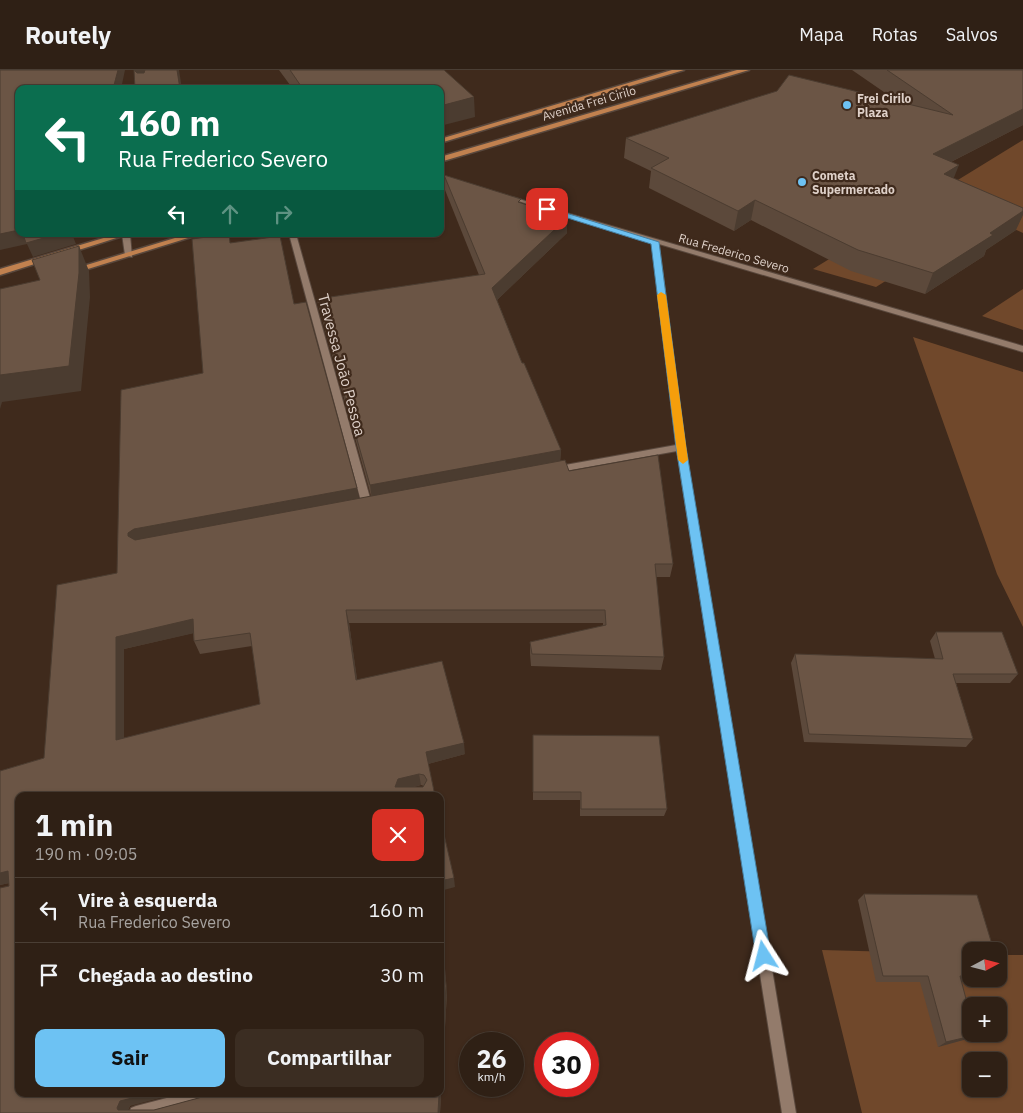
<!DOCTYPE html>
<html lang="pt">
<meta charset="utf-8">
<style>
body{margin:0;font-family:"IBM Plex Sans",sans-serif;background:#3b2d22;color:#f1f3f6;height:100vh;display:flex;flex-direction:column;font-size:19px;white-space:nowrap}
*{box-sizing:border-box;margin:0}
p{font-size:16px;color:#a7a3a0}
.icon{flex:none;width:28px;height:28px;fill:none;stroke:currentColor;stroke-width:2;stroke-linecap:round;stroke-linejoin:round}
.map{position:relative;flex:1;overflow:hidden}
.side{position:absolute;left:15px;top:722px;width:429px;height:305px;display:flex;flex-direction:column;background:#2f2015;border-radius:10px;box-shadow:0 1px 4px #0004,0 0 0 1px #4a3e34}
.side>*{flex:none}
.guide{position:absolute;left:15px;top:15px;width:429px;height:152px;border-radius:10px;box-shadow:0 1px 4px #0004,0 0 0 1px #4a3e34;background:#0b6e4f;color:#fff;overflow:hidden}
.needle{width:32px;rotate:83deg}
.tools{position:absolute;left:962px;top:872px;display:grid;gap:10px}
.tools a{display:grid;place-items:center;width:45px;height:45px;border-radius:10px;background:#2f2015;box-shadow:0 1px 4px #0004,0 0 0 1px #4a3e34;font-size:25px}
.speed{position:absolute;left:459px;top:962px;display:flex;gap:10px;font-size:25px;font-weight:700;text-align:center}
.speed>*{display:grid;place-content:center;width:65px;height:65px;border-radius:50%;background:#2f2015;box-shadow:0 1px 4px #0004,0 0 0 1px #4a3e34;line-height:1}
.speed small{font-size:12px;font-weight:400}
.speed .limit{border:8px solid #d22;background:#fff;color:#111}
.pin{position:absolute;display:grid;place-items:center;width:42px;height:42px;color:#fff;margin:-21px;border-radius:10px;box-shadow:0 2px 8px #0006}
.me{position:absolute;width:55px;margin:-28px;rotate:351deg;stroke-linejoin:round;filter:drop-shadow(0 0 4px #0008)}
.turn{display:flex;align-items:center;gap:18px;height:105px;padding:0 20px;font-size:22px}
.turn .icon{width:65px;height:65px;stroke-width:2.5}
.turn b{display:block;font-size:35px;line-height:42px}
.lanes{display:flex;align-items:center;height:48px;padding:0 20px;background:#0003;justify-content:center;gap:25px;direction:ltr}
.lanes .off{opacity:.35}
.round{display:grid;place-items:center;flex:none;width:52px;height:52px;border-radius:10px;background:#3b2d22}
.overview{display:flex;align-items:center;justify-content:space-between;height:85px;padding:0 20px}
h1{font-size:30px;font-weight:700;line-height:38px}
.cta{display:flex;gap:10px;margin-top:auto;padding:10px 20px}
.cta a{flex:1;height:58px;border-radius:10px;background:#6dc2f3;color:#111;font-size:20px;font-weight:700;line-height:58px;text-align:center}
.cta a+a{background:#3b2d22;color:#f1f3f6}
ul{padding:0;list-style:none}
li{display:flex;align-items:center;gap:15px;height:65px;padding:0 20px;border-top:1px solid #4a3e34}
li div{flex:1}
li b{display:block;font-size:19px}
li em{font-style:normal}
header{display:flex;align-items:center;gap:30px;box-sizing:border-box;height:70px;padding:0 25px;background:#2f2015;border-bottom:1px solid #4a3e34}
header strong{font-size:24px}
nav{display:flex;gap:28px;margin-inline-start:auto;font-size:18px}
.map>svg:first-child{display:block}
.green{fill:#70482b;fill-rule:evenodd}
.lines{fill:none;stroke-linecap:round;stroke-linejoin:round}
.minor-casing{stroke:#59483d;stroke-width:2}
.tertiary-casing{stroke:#59483d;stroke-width:2}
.primary-casing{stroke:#59483d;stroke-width:3}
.minor{fill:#937b6b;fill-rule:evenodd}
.tertiary{fill:#937b6b;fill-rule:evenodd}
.primary{fill:#c1814f;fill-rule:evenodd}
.wall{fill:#5c493b;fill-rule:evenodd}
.shaded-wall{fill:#4b3c30}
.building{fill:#6b5545;stroke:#4b3c30;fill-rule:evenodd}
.route{fill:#6dc2f3;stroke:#477e9e}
.slow{fill:#f59e0b}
.poi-dot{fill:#6dc2f3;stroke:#3f2a1c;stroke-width:2}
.labels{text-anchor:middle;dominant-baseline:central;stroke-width:4.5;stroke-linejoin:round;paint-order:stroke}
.far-poi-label{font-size:12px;font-weight:bold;fill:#dfd1c9;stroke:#3f2a1c;text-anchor:start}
.far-street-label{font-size:12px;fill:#dfd1c9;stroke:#3f2a1c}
.street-label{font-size:15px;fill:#dfd1c9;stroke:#3f2a1c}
</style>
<header>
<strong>Routely</strong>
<nav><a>Mapa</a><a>Rotas</a><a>Salvos</a></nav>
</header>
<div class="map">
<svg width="1023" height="1043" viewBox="0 0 1023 1043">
<rect width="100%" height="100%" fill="#3f2a1c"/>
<path class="green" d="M1023,70V163L988,147L876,217L813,199Z
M1023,219V260L982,246Z
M913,267L1023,302V557L997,504Z
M822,880L971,884V909H999V885H1023V1043H862ZM971,936H999V964H971ZM971,991H999V1019H971Z"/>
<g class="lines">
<defs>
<path id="minor" d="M508,127H512L1023,276V282L659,174L685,377L796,1043H782L677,381L554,403L550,400L554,397L676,375L652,172L508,129Z
M289,164H296L372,435L367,438L362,435Z
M182,1024H215L213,1029L208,1031L163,1043H129L131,1038L136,1036Z"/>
<path id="tertiary" d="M122,164H130L132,187L125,185Z"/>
<path id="primary" d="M672,0H684L440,73V69Z
M737,0H749L440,92V87Z
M117,164H129L0,205V199Z
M188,164H201L75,203H69L67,201Z"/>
</defs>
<use href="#minor" class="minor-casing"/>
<use href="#tertiary" class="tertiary-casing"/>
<use href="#primary" class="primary-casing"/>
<use href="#minor" class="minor"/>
<use href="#tertiary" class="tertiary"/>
<use href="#primary" class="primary"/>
</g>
<path class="wall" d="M279,0H444L475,47L440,19H293Z
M852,0H1023V55L951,92L954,108L1016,160L986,180L984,186L925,224L851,201L751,150L734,161L649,118L651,101L624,88L626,68L897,31Z
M444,105L567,148V163L497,230L522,293L561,380L560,391L569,401L673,494L670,507H656L664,587L661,600L531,596L530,584V572L603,556V553H349L357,610L465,684L428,694L435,726L130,1036L128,1040H154L206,1026L447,923L440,1043H0L9,816V813L0,815V701L44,688L117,503L203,303L231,173L295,234L359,429L371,426L321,245L317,229L479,205L445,120ZM193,563L194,571L200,584L252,576L260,634L124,668V579ZM421,715L424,716L423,717H414Z
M936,562L1018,604L1010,613H956L973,669L966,677L804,672L791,593L795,584L935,589L930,571Z
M533,665L667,739L664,746H580V730H533Z
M864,824L971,881V909H999L993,912H961L967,969L938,977L920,912H876L858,830Z"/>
<path class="shaded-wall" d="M118,0H125L121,19H113Z
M135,0H145L140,19L135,1Z
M177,0H179L182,19H180Z
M474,27L475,47L440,56V36Z
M1023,39V55L925,105L933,84Z
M959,95L951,115L944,104Z
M755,130L751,150L734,161L738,141Z
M1023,141V145L1016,160L986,180L984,186L925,224L933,203L990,163Z
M567,148V163L493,234L492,218Z
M19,160V164H72L76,174L33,187L27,174L0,180V164Z
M79,176L89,201L90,227L81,321L2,332L0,339V305Z
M561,380L560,395L372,430L370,415Z
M357,418L360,432L135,477L128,466V463L134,459Z
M346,540L349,553L359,622L356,610Z
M193,549L199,562L124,579V681L116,670V567Z
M464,673L465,684L428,694L426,682Z
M419,704L421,715L401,720L395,717L398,709Z
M8,801L19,811L0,815V803Z
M454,808L455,817L440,821V811Z
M440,836L447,923L440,1043H438L439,1024H440Z
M976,965L967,969L938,977L946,972Z
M148,1024H176L130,1036L127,1042L118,1040L117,1038L120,1031Z"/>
<path class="building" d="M0,0H118L113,19H19V160L0,164Z
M134,0H135V1L137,3H144L145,0H177L180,19H135Z
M290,0H444L474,27L440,36V19H303Z
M887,0H1023V39L933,84L959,95L944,104L1023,138V141L990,163L993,165L933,203L858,180L755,130L738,141L651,98L669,88L626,68L777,21L789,5L953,45Z
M444,105L521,129L518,132L567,148L492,218L522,293H524L561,380L370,415L317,229L485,204Z
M23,164H58L26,173Z
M229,164L230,173L280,166L294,234L306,232L357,418L134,459L128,463V466L135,470L565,390L569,401L658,385L673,494H655L664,587L532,584L530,572L606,555L605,540H346L356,610L442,591L464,673L426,682L435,726H19V1024H148L120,1031L117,1038L118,1040H154L206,1026V1024H439L438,1043H0V818L9,816L8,801L0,803V701L44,688L57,515L117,503L121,320L203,303L192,169ZM193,549L194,571L250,563L260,634L116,670V567ZM419,704L424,705L427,710L423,717H395L398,709Z
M79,176V203L69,296L0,305V219L40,210L32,190Z
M936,562H1002L1018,604H953L973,669L809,664L795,584L943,589Z
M533,665L659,666L667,739H581V722H533Z
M440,747L454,808L440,811Z
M864,824L977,825L994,881H971V906H960L971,948V964H975L976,965L946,972L928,906H883Z
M440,848L446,916L440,1011Z
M999,896L1002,907H999Z"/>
<path class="route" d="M545,138H550L659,172L686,377L771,886L769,891L764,894L759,891L756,886L676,377L651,174L545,141Z"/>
<path class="slow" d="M661,222L666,225L688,390L683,394L678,390L657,225Z"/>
<g class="poi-dot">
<circle cx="847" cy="35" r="5"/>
<circle cx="802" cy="112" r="5"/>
</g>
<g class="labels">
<g class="far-poi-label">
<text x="857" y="28">Frei Cirilo<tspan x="857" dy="14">Plaza</tspan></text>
<text x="812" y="105">Cometa<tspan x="812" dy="14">Supermercado</tspan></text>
</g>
<g class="far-street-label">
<text transform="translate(589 33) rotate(-16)">Avenida Frei Cirilo</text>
<text transform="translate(734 183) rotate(16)">Rua Frederico Severo</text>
</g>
<g class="street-label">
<text transform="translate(342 295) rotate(75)">Travessa João Pessoa</text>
</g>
</g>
</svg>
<div class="tools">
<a><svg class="needle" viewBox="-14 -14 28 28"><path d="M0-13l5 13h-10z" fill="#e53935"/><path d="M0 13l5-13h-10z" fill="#a7a3a0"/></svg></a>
<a>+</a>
<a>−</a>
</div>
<div class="speed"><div>26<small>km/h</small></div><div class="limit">30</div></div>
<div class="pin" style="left:547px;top:139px;background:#d93025"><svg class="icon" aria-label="arrive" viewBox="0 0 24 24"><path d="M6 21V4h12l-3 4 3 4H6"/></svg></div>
<svg class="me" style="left:764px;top:886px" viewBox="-20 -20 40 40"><path d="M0-17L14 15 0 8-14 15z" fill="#6dc2f3" stroke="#fff" stroke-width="4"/></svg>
<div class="guide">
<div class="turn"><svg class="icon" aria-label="left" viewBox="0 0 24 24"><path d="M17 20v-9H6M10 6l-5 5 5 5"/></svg><div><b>160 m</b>Rua Frederico Severo</div></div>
<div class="lanes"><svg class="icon" aria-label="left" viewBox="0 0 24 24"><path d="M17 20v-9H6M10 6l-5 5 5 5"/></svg><svg class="icon off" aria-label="ahead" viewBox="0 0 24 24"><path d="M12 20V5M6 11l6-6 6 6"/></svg><svg class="icon off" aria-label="right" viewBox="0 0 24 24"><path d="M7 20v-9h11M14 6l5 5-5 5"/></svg></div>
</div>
<section class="side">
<div class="overview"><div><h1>1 min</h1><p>190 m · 09:05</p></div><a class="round" style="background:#d93025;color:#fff"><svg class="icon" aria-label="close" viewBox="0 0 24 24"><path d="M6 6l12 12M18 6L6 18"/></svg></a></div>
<ul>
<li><svg class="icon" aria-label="left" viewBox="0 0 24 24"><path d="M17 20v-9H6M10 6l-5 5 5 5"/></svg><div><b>Vire à esquerda</b><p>Rua Frederico Severo</p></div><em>160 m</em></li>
<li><svg class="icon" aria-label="arrive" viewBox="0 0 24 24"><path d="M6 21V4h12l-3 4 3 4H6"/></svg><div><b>Chegada ao destino</b></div><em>30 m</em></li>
</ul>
<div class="cta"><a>Sair</a><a>Compartilhar</a></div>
</section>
</div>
